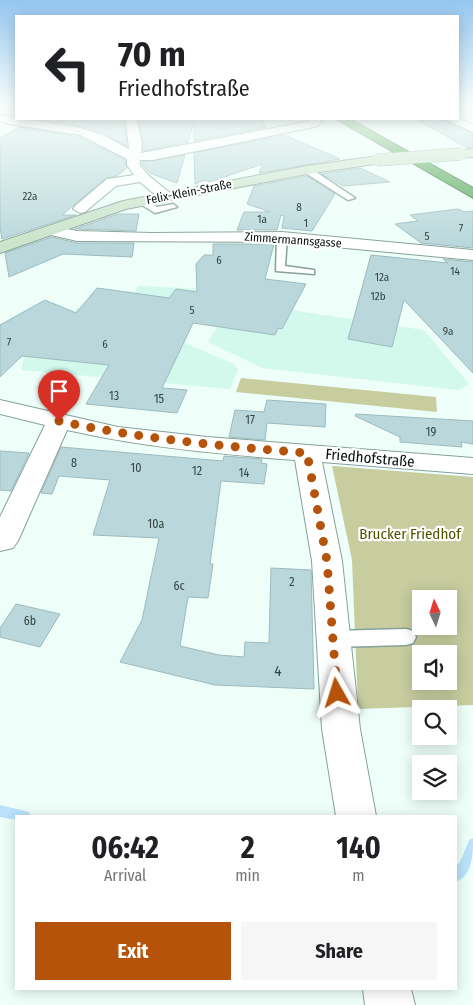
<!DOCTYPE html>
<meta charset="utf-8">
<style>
body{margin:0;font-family:"Fira Sans Condensed",sans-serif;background:#f6f6f6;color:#202124;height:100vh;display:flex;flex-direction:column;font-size:19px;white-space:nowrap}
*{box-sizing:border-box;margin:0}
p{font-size:16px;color:#757577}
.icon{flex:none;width:28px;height:28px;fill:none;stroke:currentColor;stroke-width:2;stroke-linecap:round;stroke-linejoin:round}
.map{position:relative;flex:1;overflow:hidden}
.panel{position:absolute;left:15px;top:815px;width:442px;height:175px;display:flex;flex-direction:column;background:#fff;border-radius:0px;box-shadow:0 2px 12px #0003}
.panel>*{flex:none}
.banner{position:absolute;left:15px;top:15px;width:444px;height:105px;border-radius:0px;box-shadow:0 2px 12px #0003;background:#fff;color:#202124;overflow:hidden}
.needle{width:32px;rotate:356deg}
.controls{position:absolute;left:412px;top:590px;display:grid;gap:10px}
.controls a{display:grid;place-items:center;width:45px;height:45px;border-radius:0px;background:#fff;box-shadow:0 2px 12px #0003;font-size:25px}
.pin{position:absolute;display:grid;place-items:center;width:42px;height:42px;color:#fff;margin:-51px -21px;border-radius:50% 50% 50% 0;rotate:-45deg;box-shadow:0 0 5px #0007}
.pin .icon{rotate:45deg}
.me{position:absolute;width:55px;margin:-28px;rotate:354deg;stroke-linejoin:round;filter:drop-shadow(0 0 4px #0008)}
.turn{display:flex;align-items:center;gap:18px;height:105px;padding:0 20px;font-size:22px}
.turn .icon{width:65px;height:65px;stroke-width:2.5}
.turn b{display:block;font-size:35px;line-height:42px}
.eta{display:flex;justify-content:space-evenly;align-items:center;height:85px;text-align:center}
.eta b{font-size:30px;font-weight:700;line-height:35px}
.button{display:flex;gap:10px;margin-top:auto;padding:10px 20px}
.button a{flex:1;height:58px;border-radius:0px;background:#b45309;color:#fff;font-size:20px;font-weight:700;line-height:58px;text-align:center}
.button a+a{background:#f6f6f6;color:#202124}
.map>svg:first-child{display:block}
.built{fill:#d3f9ed}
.green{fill:#c7cd9f;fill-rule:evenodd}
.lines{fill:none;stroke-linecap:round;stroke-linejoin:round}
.stream{fill:#bae2fb;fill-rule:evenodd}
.building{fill:#bad8db;stroke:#9dbabe}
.lane-casing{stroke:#86a199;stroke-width:3}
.street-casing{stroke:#86a199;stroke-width:2}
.secondary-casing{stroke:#86a199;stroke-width:2}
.highway-casing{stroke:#37713b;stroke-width:2}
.lane{fill:#fff;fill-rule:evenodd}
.street{fill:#fff;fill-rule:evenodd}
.secondary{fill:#cbe4cb;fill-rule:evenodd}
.highway{fill:#51a553;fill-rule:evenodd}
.secondary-bridge-casing{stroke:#86a199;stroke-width:13;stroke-linecap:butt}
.secondary-bridge{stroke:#cbe4cb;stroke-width:12}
.route{stroke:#b45309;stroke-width:9;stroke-dasharray:0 16.2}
.labels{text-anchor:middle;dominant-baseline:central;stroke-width:4.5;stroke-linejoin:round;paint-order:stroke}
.far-number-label{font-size:11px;fill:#344341}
.far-street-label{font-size:12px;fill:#07110e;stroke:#fff}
.number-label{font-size:12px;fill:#344341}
.street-label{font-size:15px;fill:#07110e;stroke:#fff}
.park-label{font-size:15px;fill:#505500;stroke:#fff}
.near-number-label{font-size:15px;fill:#344341}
</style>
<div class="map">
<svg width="473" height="1005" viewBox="0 0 473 1005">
<rect width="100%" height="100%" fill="#eefff9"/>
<path class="built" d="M138,286L230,290L224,300L424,330L469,384L458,390L262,368L208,342L218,325L124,309Z
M77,308L137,322L234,364L238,370L230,389L21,370L30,334L68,319Z"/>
<path class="green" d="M241,378L436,397L437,412L236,392Z
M332,466L473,477V705L358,709L352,560ZM421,599H449V626H421ZM421,654H449V681H421Z"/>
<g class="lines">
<path class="stream" d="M0,805L29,812L31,816H16V820L0,817Z
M473,838C473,853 473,875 456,882V866L460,862L469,840Z"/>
</g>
<path class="building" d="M35,119H124L127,146L104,133L82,126Z
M139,119H263L264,126L267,127L194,141V122L188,142L143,151Z
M416,119H442L473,134V147L467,148Z
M19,127L79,137L125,160L127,168L117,176L106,178L62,215H76L2,239L0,228V138Z
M285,135L340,159L259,173L263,164L209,182L205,180L195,184L194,153Z
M185,155L177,183L149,173L142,164V162Z
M360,168L390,182L343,186L322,174Z
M307,176L335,194L312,231L282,228L284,216L281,215L277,230H237L244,212H270L247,204L254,186Z
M458,209L464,212L473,211V248L421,243L395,224L418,221L410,215Z
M118,214H139L136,231L75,229Z
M52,237L77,243H134L132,257L63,254L9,277L5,253Z
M213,244H274L265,279L306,284L282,329L278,328L275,335L193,323L162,388L187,390L177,413L86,404L109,365L22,356L0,377V325L45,300L76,313L97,288L169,298L176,289L197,292L196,264L204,255H213Z
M371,255L448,263L443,259L473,262V373L404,300L392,347L348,339Z
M267,400L326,404L325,427L267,423L265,440L229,437L235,410L264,412Z
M356,414L473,421V444L461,442L462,447L400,442V437L355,416Z
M61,447L223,461L224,456L262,459L261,463L267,464L264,484L221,481L210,564H213L208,598L188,597L180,646L219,655L244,657L245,642L269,643L271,568L311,570L314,689L215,685L120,662L142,620L159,538L93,535L110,480L59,476L52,494L41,493Z
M0,451L29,453L11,491L0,490Z
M16,604L60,614L40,647L0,637V628Z"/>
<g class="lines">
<defs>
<path id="lane" d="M304,168H310L355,198L348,200L304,172Z
M139,199H145L157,207L173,204L177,207L155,213L139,203Z
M282,234L287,237L285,266L314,270V274L276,271L277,237Z
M406,629L413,631L416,637L413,643L406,645L332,647L325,645L322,639L325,633L332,631Z"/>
<path id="street" d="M0,115L81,128L103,135L129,149L126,119H137L142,144L141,153L310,121L309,119H320L322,121L318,126L314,127L153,160H140V165L148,175L170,193L172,196L170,199H160L140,182L116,186L85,212L80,213L73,209L75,206L107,179L134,175L127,165V159L80,135L9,124L0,121Z
M458,118L473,125V132L444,119Z
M53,226L77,231L151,233L282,232L473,250V260L282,242L77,241L47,234L45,231Z
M0,400L118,427L207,437L473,458V474L322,462L342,561L360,729L376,816H336L322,729L312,561L295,460C218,454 142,447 67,430L18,541L13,548L0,551V517L45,425L0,414Z
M363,989H411L415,1005H365Z"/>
<path id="secondary" d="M473,149V157L461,158L455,154L457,151Z
M377,156L383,160L382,163L307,174L126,209L0,253V242L123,201L307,166Z"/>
<path id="highway" d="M336,119H350L473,188V198Z"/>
</defs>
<use href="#lane" class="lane-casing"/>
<use href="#street" class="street-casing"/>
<use href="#secondary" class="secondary-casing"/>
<use href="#highway" class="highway-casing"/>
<use href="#lane" class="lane"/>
<use href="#street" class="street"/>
<use href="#secondary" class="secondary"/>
<use href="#highway" class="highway"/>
<defs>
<path id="secondary-bridge" d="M377,160L461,154"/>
</defs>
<use href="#secondary-bridge" class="secondary-bridge-casing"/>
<use href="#secondary-bridge" class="secondary-bridge"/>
</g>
<linearGradient id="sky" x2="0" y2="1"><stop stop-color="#95c6f0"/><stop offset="0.43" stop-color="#f7fffc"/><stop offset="1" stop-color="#f7fffc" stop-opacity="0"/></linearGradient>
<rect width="473" height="244" fill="url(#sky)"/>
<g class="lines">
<path class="route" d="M59,421C141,439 223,446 307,453L327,561L337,693"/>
</g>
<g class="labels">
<g class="far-number-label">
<text x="30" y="196">22a</text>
<text x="299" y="207">8</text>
<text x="262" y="219">1a</text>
<text x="306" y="223">1</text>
<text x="461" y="228">7</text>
<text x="427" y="236">5</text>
<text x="219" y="260">6</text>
<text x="455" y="271">14</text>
<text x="382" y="277">12a</text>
<text x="378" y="296">12b</text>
<text x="192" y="310">5</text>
<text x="448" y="331">9a</text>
<text x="9" y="342">7</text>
<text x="105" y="344">6</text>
</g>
<g class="far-street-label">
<text transform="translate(189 192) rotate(-11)">Felix-Klein-Straße</text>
<text transform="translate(293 240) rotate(4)">Zimmermannsgasse</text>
</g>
<g class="number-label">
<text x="114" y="396">13</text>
<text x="159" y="399">15</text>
<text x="250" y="420">17</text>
<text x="431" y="432">19</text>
<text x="74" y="463">8</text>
<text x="136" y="468">10</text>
<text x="197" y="471">12</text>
<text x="244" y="473">14</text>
<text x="156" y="524">10a</text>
<text x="292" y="582">2</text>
<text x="179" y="586">6c</text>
<text x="30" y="621">6b</text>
</g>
<g class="street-label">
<text transform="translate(370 458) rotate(5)">Friedhofstraße</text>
</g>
<g class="park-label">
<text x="410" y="534">Brucker Friedhof</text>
</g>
<g class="near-number-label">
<text x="278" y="671">4</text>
</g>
</g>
</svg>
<div class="controls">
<a><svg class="needle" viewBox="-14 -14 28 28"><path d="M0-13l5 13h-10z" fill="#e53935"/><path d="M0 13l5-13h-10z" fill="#757577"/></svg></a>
<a><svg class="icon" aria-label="sound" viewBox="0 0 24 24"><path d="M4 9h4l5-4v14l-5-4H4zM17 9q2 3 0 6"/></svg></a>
<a><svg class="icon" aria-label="search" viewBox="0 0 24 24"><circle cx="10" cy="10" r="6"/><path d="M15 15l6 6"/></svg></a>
<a><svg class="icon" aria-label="layers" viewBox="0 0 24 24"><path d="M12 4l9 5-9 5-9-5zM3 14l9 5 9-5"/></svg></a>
</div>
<div class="pin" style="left:59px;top:421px;background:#d93025"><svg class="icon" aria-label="arrive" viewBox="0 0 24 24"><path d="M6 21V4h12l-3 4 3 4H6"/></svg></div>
<svg class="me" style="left:337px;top:693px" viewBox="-20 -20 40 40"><path d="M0-17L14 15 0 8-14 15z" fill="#b45309" stroke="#fff" stroke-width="4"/></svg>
<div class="banner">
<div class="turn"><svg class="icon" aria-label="left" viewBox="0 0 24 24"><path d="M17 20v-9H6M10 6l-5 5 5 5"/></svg><div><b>70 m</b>Friedhofstraße</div></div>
</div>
<section class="panel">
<div class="eta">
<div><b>06:42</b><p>Arrival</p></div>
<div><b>2</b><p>min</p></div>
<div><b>140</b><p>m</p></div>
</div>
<div class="button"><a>Exit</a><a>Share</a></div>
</section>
</div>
